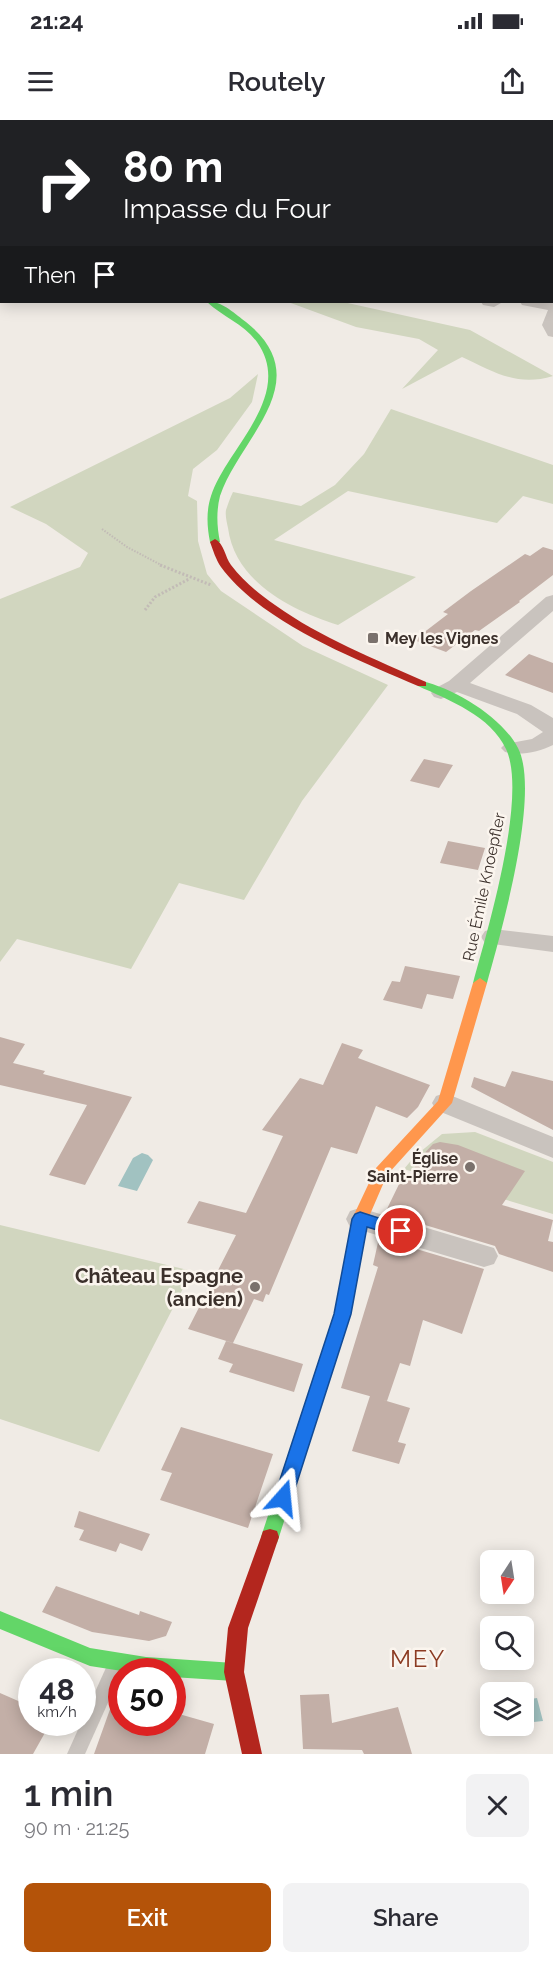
<!DOCTYPE html>
<meta charset="utf-8">
<style>
body{margin:0;font-family:Raleway,sans-serif;background:#f2f2f3;color:#2b2b33;height:100vh;display:flex;flex-direction:column;font-size:22px;white-space:nowrap}
*{box-sizing:border-box;margin:0}
p{font-size:20px;color:#7c7c81}
.icon{flex:none;width:33px;height:33px;fill:none;stroke:currentColor;stroke-width:2;stroke-linecap:round;stroke-linejoin:round}
.map{position:relative;height:1634px;overflow:hidden}
.details{display:flex;flex-direction:column;background:#fff;flex:1}
.details>*{flex:none}
.guide{position:absolute;left:0px;top:0px;width:554px;height:183px;box-shadow:0 3px 15px #0003;background:#202124;color:#fff;overflow:hidden}
.needle{width:39px;rotate:192deg}
.buttons{position:absolute;left:480px;top:1430px;display:grid;gap:12px}
.buttons a{display:grid;place-items:center;width:54px;height:54px;border-radius:9px;background:#fff;box-shadow:0 3px 15px #0003;font-size:30px}
.speed{position:absolute;left:18px;top:1538px;display:flex;gap:12px;font-size:30px;font-weight:700;text-align:center}
.speed>*{display:grid;place-content:center;width:78px;height:78px;border-radius:50%;background:#fff;box-shadow:0 3px 15px #0003;line-height:1}
.speed small{font-size:15px;font-weight:400}
.speed .limit{border:9px solid #d22;background:#fff;color:#111}
.pin{position:absolute;display:grid;place-items:center;width:51px;height:51px;color:#fff;margin:-26px;border:3px solid #fff;border-radius:50%;box-shadow:0 2px 6px #0007}
.me{position:absolute;width:66px;margin:-33px;rotate:18deg;stroke-linejoin:round;filter:drop-shadow(0 0 4px #0008)}
.turn{display:flex;align-items:center;gap:21px;height:126px;padding:0 24px;font-size:27px}
.turn .icon{width:78px;height:78px;stroke-width:2.5}
.turn b{display:block;font-size:42px;line-height:51px}
.then{display:flex;align-items:center;height:57px;padding:0 24px;background:#0003;gap:12px;font-size:22px}
.round{display:grid;place-items:center;flex:none;width:63px;height:63px;border-radius:9px;background:#f2f2f3}
.head{display:flex;align-items:center;justify-content:space-between;height:102px;padding:0 24px}
h1{font-size:36px;font-weight:600;line-height:45px}
.primary-button{display:flex;gap:12px;margin-top:auto;padding:12px 24px}
.primary-button a{flex:1;height:69px;border-radius:9px;background:#b45309;color:#fff;font-size:24px;font-weight:600;line-height:69px;text-align:center}
.primary-button a+a{background:#f2f2f3;color:#2b2b33}
.status{display:flex;justify-content:space-between;align-items:center;height:42px;padding:0 30px;background:#fff;direction:ltr}
.status svg{height:16px;fill:currentColor}
header{display:flex;justify-content:space-between;align-items:center;height:78px;padding:0 24px;background:#fff;font-size:27px;font-weight:600}
.map>svg:first-child{display:block}
.green{fill:#d1d6bf}
.water{fill:#a1c2c1}
.lines{fill:none;stroke-linecap:round;stroke-linejoin:round}
.stream{stroke:#a1c2c1;stroke-width:4}
.building{fill:#c3afa7}
.path-far1{stroke:#c2bbb6;stroke-width:2;stroke-dasharray:1.5 1.5;stroke-linecap:butt}
.path{stroke:#c2bbb6;stroke-width:3;stroke-dasharray:2 2;stroke-linecap:butt}
.lane{fill:#c9c3be;fill-rule:evenodd}
.street{fill:#c9c3be;fill-rule:evenodd}
.fast{fill:#63d668;fill-rule:evenodd}
.slow{fill:#ff974d;fill-rule:evenodd}
.jam{fill:#b3261e;fill-rule:evenodd}
.route{fill:#1a73e8;stroke:#114b97;stroke-width:1.5}
.poi-dot{fill:#7a716c;stroke:#fbf5ee;stroke-width:2}
.labels{text-anchor:middle;dominant-baseline:central;stroke-width:5;stroke-linejoin:round;paint-order:stroke}
.poi-label{font-size:16px;font-weight:bold;fill:#3b302b;stroke:#fbf5ee;text-anchor:start}
.street-label{font-size:16px;fill:#3b302b;stroke:#fbf5ee}
.near-poi-label{font-size:20px;font-weight:bold;fill:#3b302b;stroke:#fbf5ee;text-anchor:end}
.near-quarter-label{font-size:24px;letter-spacing:1.5px;fill:#8c3b22;stroke:#fbf5ee}
</style>
<div class="status"><b>21:24</b><svg viewBox="0 0 49 12"><path d="M0 12V9h3v3zM5 12V6h3v6zM10 12V3h3v9zM15 12V0h3v12zM26 1h20v11H26zM47 4h2v5h-2z"/></svg></div>
<header><svg class="icon" aria-label="menu" viewBox="0 0 24 24"><path d="M4 6h16M4 12h16M4 18h16"/></svg>Routely<svg class="icon" aria-label="share" viewBox="0 0 24 24"><path d="M12 15V3M7 8l5-5 5 5M5 13v7h14v-7"/></svg></header>
<div class="map">
<svg width="553" height="1634" viewBox="0 0 553 1634">
<rect width="100%" height="100%" fill="#f0ebe5"/>
<path class="green" d="M288,182H343L470,210L553,256C517,267 494,252 462,237L402,269L438,230L419,219L356,207Z
M258,254L252,282L217,330L193,349L188,376L197,381L198,421L207,454L221,471L303,526L388,565L302,681L244,780L179,763L131,849L17,819L0,842V479L80,447L88,433L46,404L10,387L230,278Z
M391,289L553,345V384L523,376L497,403L348,371L274,420L416,457L338,505C291,490 235,462 228,408C227,403 225,396 226,390C228,384 230,378 233,372L301,386L335,365L364,334Z
M475,1012L553,1042V1094L404,1049L414,1037L442,1014Z
M0,1105L192,1151L99,1332L0,1299Z"/>
<path class="water" d="M142,1033L148,1035L153,1040L137,1071L118,1066L133,1038Z
M537,1578L543,1601L524,1603V1580Z"/>
<g class="lines">
<path class="stream" d="M63,0L67,2"/>
</g>
<path class="building" d="M543,427L553,430V455L519,481L520,482L479,511L475,510L446,532L414,520L448,494L443,492L471,471L525,434L530,436Z
M529,534L553,543V573L505,555Z
M424,639L453,645L439,668L410,661Z
M448,721L485,728L478,750L440,743Z
M405,846L460,856L453,879L427,874L422,889L383,880L392,861L400,862Z
M0,917L25,924L13,943L45,951L43,954L132,977L85,1065L49,1055L87,985L0,965Z
M342,923L363,930L358,938L430,965L418,987L407,998L376,986L357,1034L331,1027L269,1175L266,1174L263,1182L254,1179L233,1223L188,1209L236,1115L187,1103L199,1081L246,1093L283,1016L262,1010L300,958L323,965Z
M512,951L553,961V1010L471,967L474,957L505,967Z
M440,1022L458,1025L525,1051L502,1085L553,1100L548,1121L553,1122V1152L499,1134L495,1126L385,1093L402,1058L403,1056L411,1058L417,1041L433,1024Z
M379,1118L484,1149L462,1214L423,1200L410,1246L400,1243L387,1281L341,1268L378,1147L373,1145Z
M226,1221L303,1244L294,1272L229,1252L233,1244L218,1239Z
M370,1276L410,1288L398,1322L406,1324L399,1344L352,1331Z
M181,1307L273,1334L248,1408L160,1380L172,1353L161,1350Z
M79,1391L150,1414L142,1431L120,1423L116,1432L79,1420L84,1410L74,1407Z
M56,1466L139,1495L140,1491L172,1502L166,1516L149,1521L92,1512L42,1492Z
M118,1567H122V1602H172V1592L214,1604L205,1634H94Z
M0,1573L32,1587V1602H51L33,1634H0Z
M329,1574L332,1603L398,1587L412,1634H364L362,1630L303,1629L300,1575Z"/>
<g class="lines">
<path class="path-far1" d="M102,409L127,427L163,446"/>
<path class="path" d="M160,445L211,465
M145,490L155,477L189,459"/>
<path class="lane" d="M115,1539L121,1541L124,1547L85,1634H67L109,1541Z"/>
<path class="street" d="M552,110H553V119H552Z
M481,182H500L501,183L494,187L483,185Z
M520,182L553,183V217L548,216L542,205L548,190L522,185Z
M553,475V491L470,563L531,585L553,598V625C539,632 520,636 505,632L501,628L505,624L532,619L543,612L517,594L457,572L441,579L434,577L431,573L434,569L449,561L546,477Z
M493,809L553,816V832L485,823L481,817L485,811Z
M445,973L553,1017V1038L436,990L432,983L436,976Z
M360,1088L494,1128L498,1136L494,1144L484,1147L350,1107L346,1099L350,1091Z"/>
<path class="fast" d="M207,182C221,180 235,194 246,202C320,261 239,318 220,376C216,392 217,407 220,422L215,425L210,422C207,407 206,391 211,376C226,329 295,276 257,222C244,204 223,197 207,182Z
M422,561C455,569 502,597 518,628C541,673 501,813 487,863L480,868L473,863C487,812 528,676 506,629C491,596 449,580 418,566V562Z
M351,1143L357,1144L359,1149L350,1194L279,1417L277,1423L270,1425L263,1423L261,1417L334,1194L343,1149L345,1144Z
M0,1491L90,1528L146,1537L234,1543L241,1545L244,1552L241,1559L234,1561L172,1557V1551H122L90,1546L0,1509Z"/>
<path class="slow" d="M552,71H553V75H552Z
M480,858L487,863L452,983L387,1055L368,1099L359,1149L357,1154L351,1155L345,1154L343,1149L352,1099L376,1048L438,981L473,863Z"/>
<path class="jam" d="M0,86H2V91H0Z
M215,419C224,423 225,437 231,445C243,461 259,474 275,485C321,518 375,539 426,562V566H418C356,539 262,503 221,447C216,440 213,430 210,422Z
M270,1409L277,1411L279,1417L248,1508L244,1552L262,1634H242L224,1552L228,1508L261,1417L263,1411Z"/>
</g>
<path class="route" d="M360,1092L407,1107L409,1111L407,1116L401,1117L367,1107L351,1194L292,1378L290,1384L283,1386L277,1384L274,1378L334,1194L352,1099L355,1094Z"/>
<g class="poi-dot">
<rect x="367" y="512" width="12" height="12" rx="3"/>
<circle cx="470" cy="1047" r="6"/>
<circle cx="255" cy="1167" r="6"/>
</g>
<g class="labels">
<g class="poi-label">
<text x="385" y="518">Mey les Vignes</text>
<text x="458" y="1038" text-anchor="end">Église<tspan x="458" dy="18">Saint-Pierre</tspan></text>
</g>
<g class="street-label">
<text transform="translate(484 767) rotate(-78)">Rue Émile Knoepfler</text>
</g>
<g class="near-poi-label">
<text x="243" y="1156">Château Espagne<tspan x="243" dy="23">(ancien)</tspan></text>
</g>
<g class="near-quarter-label">
<text x="418" y="1538">MEY</text>
</g>
</g>
</svg>
<div class="buttons">
<a><svg class="needle" viewBox="-14 -14 28 28"><path d="M0-13l5 13h-10z" fill="#e53935"/><path d="M0 13l5-13h-10z" fill="#7c7c81"/></svg></a>
<a><svg class="icon" aria-label="search" viewBox="0 0 24 24"><circle cx="10" cy="10" r="6"/><path d="M15 15l6 6"/></svg></a>
<a><svg class="icon" aria-label="layers" viewBox="0 0 24 24"><path d="M12 4l9 5-9 5-9-5zM3 14l9 5 9-5"/></svg></a>
</div>
<div class="speed"><div>48<small>km/h</small></div><div class="limit">50</div></div>
<div class="pin" style="left:401px;top:1111px;background:#d93025"><svg class="icon" aria-label="arrive" viewBox="0 0 24 24"><path d="M6 21V4h12l-3 4 3 4H6"/></svg></div>
<svg class="me" style="left:283px;top:1378px" viewBox="-20 -20 40 40"><path d="M0-17L14 15 0 8-14 15z" fill="#1a73e8" stroke="#fff" stroke-width="4"/></svg>
<div class="guide">
<div class="turn"><svg class="icon" aria-label="right" viewBox="0 0 24 24"><path d="M7 20v-9h11M14 6l5 5-5 5"/></svg><div><b>80 m</b>Impasse du Four</div></div>
<div class="then">Then<svg class="icon" aria-label="arrive" viewBox="0 0 24 24"><path d="M6 21V4h12l-3 4 3 4H6"/></svg></div>
</div>
</div>
<section class="details">
<div class="head"><div><h1>1 min</h1><p>90 m · 21:25</p></div><a class="round"><svg class="icon" aria-label="close" viewBox="0 0 24 24"><path d="M6 6l12 12M18 6L6 18"/></svg></a></div>
<div class="primary-button"><a>Exit</a><a>Share</a></div>
</section>
